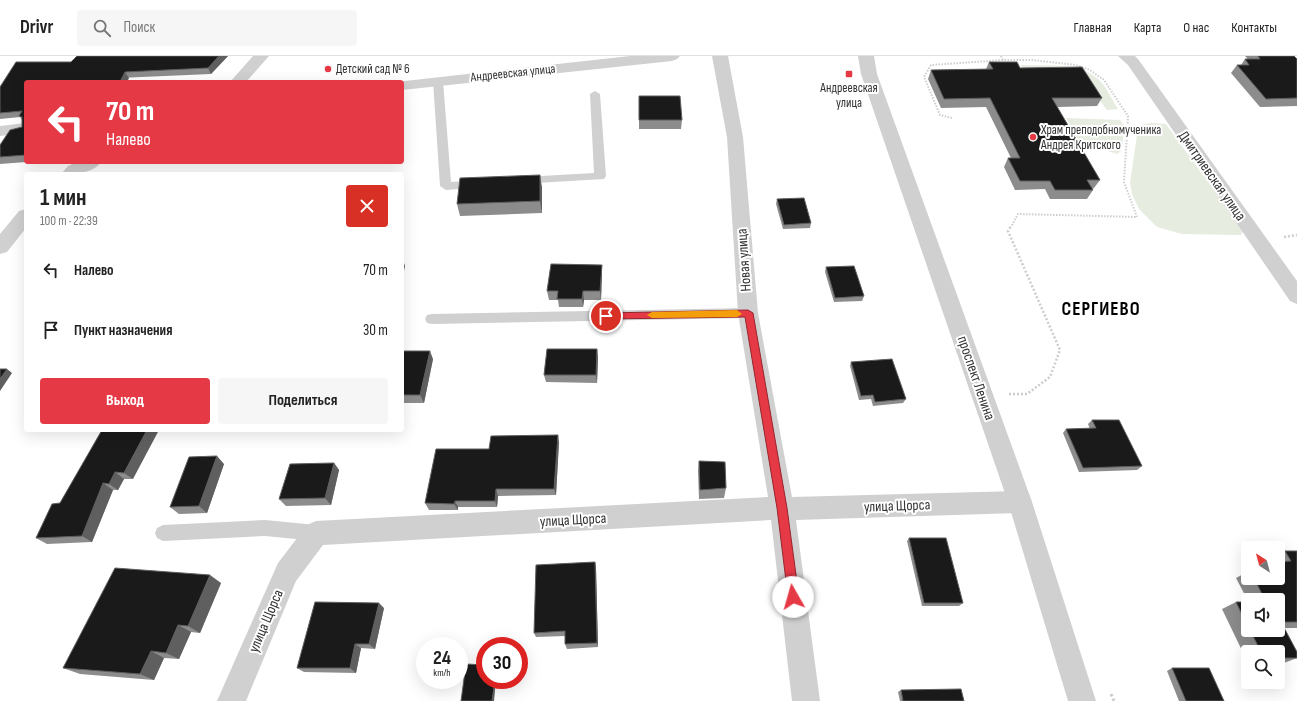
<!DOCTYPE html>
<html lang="ru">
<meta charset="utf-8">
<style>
body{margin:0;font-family:"Sofia Sans Condensed",sans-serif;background:#f6f6f6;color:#222;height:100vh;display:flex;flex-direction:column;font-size:15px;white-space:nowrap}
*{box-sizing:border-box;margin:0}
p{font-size:13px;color:#767676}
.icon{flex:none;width:22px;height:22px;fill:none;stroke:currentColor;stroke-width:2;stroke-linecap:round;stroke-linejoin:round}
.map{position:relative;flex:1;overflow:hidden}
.details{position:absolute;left:24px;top:116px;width:380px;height:260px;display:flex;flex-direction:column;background:#fff;border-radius:4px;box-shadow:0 4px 16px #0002}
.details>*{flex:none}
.banner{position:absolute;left:24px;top:24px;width:380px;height:84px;border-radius:4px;box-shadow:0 4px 16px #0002;background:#e63946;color:#fff;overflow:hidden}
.needle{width:26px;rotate:324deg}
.fabs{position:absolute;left:1241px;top:485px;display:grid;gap:8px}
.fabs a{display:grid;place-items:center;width:44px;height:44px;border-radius:4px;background:#fff;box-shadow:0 4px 16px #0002;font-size:20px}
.speed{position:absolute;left:416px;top:581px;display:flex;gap:8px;font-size:20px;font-weight:700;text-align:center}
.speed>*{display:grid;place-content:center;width:52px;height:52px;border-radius:50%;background:#fff;box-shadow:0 4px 16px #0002;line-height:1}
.speed small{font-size:10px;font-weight:400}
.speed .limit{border:6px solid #d22;background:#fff;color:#111}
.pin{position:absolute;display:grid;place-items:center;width:34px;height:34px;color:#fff;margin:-17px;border:2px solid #fff;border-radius:50%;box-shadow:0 1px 4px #0007}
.me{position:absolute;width:44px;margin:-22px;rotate:353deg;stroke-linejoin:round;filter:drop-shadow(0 0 3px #0008)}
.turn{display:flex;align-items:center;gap:14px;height:84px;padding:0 16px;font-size:18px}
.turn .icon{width:52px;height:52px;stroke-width:2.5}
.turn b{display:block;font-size:28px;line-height:34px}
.round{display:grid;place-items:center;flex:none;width:42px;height:42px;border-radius:4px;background:#f6f6f6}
.overview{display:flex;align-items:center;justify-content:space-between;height:68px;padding:0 16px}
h1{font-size:24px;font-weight:700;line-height:30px}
.primary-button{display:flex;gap:8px;margin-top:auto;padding:8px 16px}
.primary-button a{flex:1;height:46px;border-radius:4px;background:#e63946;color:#fff;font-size:16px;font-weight:700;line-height:46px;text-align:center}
.primary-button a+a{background:#f6f6f6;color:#222}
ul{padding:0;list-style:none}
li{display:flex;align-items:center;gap:12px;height:60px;padding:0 16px}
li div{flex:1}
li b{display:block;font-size:15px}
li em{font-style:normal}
header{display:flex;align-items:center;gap:24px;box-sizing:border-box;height:56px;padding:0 20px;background:#fff;border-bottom:1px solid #e0e0e0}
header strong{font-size:19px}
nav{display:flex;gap:22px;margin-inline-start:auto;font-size:14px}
.search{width:280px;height:36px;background:#f6f6f6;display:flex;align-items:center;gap:10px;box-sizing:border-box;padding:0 14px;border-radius:4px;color:#767676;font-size:15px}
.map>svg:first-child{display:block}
.green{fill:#e6ecdf}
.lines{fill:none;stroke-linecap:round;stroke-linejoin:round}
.path-far2{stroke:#cdcdcd;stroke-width:2;stroke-dasharray:1.5 1.5;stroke-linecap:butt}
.path-far1{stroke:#cdcdcd;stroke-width:2.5;stroke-dasharray:2 2;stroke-linecap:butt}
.path{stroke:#cdcdcd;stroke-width:3;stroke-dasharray:2.5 2.5;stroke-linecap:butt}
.service{fill:#d0d0d0;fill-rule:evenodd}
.minor{fill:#d0d0d0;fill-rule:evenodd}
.tertiary{fill:#d0d0d0;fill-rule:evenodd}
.wall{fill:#8c8c8c}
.shaded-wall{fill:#5f5f5f}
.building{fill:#1a1a1a;stroke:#5f5f5f}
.route{fill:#e63946;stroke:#96252e}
.slow{fill:#f59e0b}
.poi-dot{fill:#e63946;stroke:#fff;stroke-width:1.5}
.labels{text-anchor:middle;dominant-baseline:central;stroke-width:4;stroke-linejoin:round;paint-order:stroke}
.far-poi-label{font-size:13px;fill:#333;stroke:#fff;text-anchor:start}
.far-street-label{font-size:13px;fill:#333;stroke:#fff}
.street-label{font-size:15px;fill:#333;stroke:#fff}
.district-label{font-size:19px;font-weight:bold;letter-spacing:1px;fill:#000;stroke:#fff}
</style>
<header>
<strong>Drivr</strong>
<div class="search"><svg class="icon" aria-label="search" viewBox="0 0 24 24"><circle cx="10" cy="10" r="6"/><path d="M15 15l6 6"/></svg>Поиск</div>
<nav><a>Главная</a><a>Карта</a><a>О нас</a><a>Контакты</a></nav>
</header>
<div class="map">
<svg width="1297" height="645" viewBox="0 0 1297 645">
<rect width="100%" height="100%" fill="#fff"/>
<path class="green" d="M1021,9C1046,10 1083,5 1101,26C1108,34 1112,44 1118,53L1107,54L1081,19L1023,15Z
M1066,62L1120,64L1125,71L1121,95L1117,98L1102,93L1083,92Z
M1151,67L1166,68L1243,175L1241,179L1182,178L1157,171L1139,153L1132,138L1130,127L1138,72L1141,69Z"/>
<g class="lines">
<path class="path-far2" d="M1001,0L1003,4H1032L1076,9L1090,14L1104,24L1128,60L1124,126L1137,161L1018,158L1011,171
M952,62L940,59L924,21L931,9L1003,4"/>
<path class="path-far1" d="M1284,181L1297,179
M1009,338H1027L1050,321L1060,294L1008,175L1011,170"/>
<path class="path" d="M1111,638L1114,645"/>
<path class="service" d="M438,22L443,25L451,126L478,124L484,128L482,131L446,134L440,130L433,25Z
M595,35L600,38L606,120L604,123L519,128L517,125L523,121L594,117L590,38Z
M748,252L753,253L755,257L753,261L748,262L432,268L427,267L425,263L427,259L432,258Z
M265,464L316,469L322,472L324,477L322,482L316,485L265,480L163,485L157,482L155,477L157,472L163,469Z"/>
<path class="minor" d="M253,0H269L246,26H230Z
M630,0H680L677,3L672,5L402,34V26H396Z
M712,0H728L743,81L758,257L792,441L1020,435L1029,438L1032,446L1029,454L1020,457L796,464L820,645H792L771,464L323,489L296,525L246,645H217L278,507L307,469L316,465L768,441L738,257L727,81Z
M26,67V77L0,80V70Z
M77,106H101C93,118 74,118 61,118L68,110Z
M26,153V172L7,196L0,198V178L19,155Z"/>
<path class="tertiary" d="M858,0H874L877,18L1032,446L1096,645H1068L1008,446L861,18Z
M1118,0H1135L1138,3L1297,225V248L1290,245L1128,9Z"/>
</g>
<path class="wall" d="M228,0L211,18L26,26V106L0,108V89L22,71V64L20,61L0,63V31L71,6Z
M1245,0H1294L1297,3V50L1260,51L1231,17L1237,9H1241L1245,3H1248Z
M989,6L1020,12L1102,42L1097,50L1057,51L1100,124L1094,132L1092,133L1093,134L1087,143H1050L1045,133L1015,134L1004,111L1008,102H1011L986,51L941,52L928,23L931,14L986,13Z
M639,40L682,64L681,73H639Z
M542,131V157L460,160L457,148Z
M777,143L811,167L810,172L783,173L776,148Z
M826,211L864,240L862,245L834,246L825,216Z
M602,217L601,244H584L583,251H559L558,244H549L547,235Z
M597,293L598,302L597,327L546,326L544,319Z
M402,295L433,303L424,347H402Z
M851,306L906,343L903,347L873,350L871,343L859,344L850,310Z
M1092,364L1142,410L1137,414L1079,416L1063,377L1066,373H1090L1088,368Z
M102,374L133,423H124L118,434H113L92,486L47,488L36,482L60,447Z
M559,386L556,439L498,440L497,451H458V454H429L425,447L489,393Z
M699,405L726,432L724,442L699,443L698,415Z
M334,407L339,414L331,449L286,450L279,443Z
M224,408L207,457L179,458L170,451Z
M909,482L963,547L959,550H922L907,485Z
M1285,495H1297V572H1284L1297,596V602L1284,607H1278V596H1248V607L1222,553L1236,546H1248V574H1278V544H1248V545L1236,522L1247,516L1246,514L1248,513V522H1278V499Z
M595,506L596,512L598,591L567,593L565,588V580L536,581L534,577Z
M221,527L200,577L191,576L179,603L164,602L154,624L80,618L63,612Z
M384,552L375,593L361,592L356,617L304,616L297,612Z
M1172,612L1224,645H1179L1167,615Z
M901,634L964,645H900L898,636Z"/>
<path class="shaded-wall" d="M219,0H228L211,18L208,12Z
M125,16L129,22L127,26H120Z
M540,119L542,131V157L540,145Z
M402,201L405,210L402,225Z
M602,209V217L601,244L600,235Z
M583,235L584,244L583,251L582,243Z
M597,293L598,302L597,327L596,319Z
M430,295L433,303L424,347L420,339Z
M7,313L12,317L0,335V323Z
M147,374H159L133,423L124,417Z
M558,379L559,386L556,439L554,433Z
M217,400L224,408L207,457L199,450Z
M334,407L339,414L331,449L325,442Z
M115,416L124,423L118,434L109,428Z
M103,427L113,434L92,486L82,480Z
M496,433L498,440L497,451L495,445Z
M455,445L458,451V454L454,448Z
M595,506L596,512L598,591L597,587Z
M210,519L221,527L200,577L188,570Z
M379,547L384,552L375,593L369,588Z
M178,569L191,576L179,603L166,597Z
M355,588L361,592L356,617L350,612Z
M151,595L164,602L154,624L140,618Z
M495,624H496L494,645H492Z"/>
<path class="building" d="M77,0H219L208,12L125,16L120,26H26V99L0,101V89L10,74L22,71V61L19,60L22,55L0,57V31L16,6H71Z
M1258,0H1294L1297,3V42L1266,43L1237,9H1249L1245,3H1260Z
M989,6H1017L1020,12L1082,11L1102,42H1052L1100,124H1087L1093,134H1055L1050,125H1020L1008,102H1020L990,42L944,43L931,14L993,13Z
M639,40H680L682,64H639Z
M540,119V145L457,148L460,122Z
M804,142L811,167L784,169L777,143Z
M551,208L602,209L600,235H583L582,243H557L558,235H547Z
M854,210L864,240L835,242L826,211Z
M547,293H597L596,319H544Z
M402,295H430L420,339H402Z
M892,303L906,343L875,346L873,339L861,340L851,306Z
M0,313H7L0,323Z
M1092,364H1119L1142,410L1083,412L1066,373L1096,372Z
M102,374H147L124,417L115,416L109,428L103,427L82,480L36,482L52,448L60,447Z
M558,379L554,433H496L495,445H455L454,448L425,447L436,393H489L491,380Z
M217,400L199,450L170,451L189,401Z
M699,405L725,406L726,432L700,434Z
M334,407L325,442L279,443L290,408Z
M909,482H946L963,547H924Z
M1285,495H1297V566H1281L1297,596V602H1278V596H1261L1250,574H1278V544H1265L1254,522H1278V506L1291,505Z
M595,506L597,587L565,588V575L534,577L536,509Z
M115,512L210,519L188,570L178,569L166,597L151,595L140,618L63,612Z
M315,546L379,547L369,588H355L350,612H297Z
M1236,546H1248V571Z
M466,608L485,609V624H495L492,645H461Z
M1172,612H1209L1224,645H1186Z
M961,633L964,645H903L901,634Z"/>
<path class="route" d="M748,254L753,257L787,452L799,541L797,545L793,546L789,545L788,541L777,452L745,261L606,263L602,260L606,257Z"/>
<path class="slow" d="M737,254L742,258L737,261L652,262L647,259L652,256Z"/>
<g class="poi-dot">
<circle cx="328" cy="13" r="4"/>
<rect x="845" y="14" width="8" height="8" rx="2"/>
<circle cx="1033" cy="81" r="4"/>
</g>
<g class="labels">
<g class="far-poi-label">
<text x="336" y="13">Детский сад № 6</text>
<text x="849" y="32" text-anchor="middle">Андреевская<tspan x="849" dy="15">улица</tspan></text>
<text x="1041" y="74">Храм преподобномученика<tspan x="1041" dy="15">Андрея Критского</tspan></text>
</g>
<g class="far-street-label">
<text transform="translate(513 17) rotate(-6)">Андреевская улица</text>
</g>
<g class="street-label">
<text transform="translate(1212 120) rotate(55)">Дмитриевская улица</text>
<text transform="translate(744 204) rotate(-94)">Новая улица</text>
<text transform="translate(976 322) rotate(71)">проспект Ленина</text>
<text transform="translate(897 450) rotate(-2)">улица Щорса</text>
<text transform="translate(573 464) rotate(-3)">улица Щорса</text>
<text transform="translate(266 565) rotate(-67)">улица Щорса</text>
</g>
<g class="district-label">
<text x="1101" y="253">СЕРГИЕВО</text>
</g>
</g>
</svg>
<div class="fabs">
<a><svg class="needle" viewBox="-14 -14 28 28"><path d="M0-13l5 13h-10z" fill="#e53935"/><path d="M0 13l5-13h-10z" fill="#767676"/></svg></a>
<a><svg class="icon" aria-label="sound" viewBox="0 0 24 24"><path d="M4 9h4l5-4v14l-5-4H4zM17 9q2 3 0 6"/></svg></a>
<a><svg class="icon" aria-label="search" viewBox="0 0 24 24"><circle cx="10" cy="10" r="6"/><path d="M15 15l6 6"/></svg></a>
</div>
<div class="speed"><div>24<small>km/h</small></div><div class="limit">30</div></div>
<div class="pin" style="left:606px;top:260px;background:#d93025"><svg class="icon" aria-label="arrive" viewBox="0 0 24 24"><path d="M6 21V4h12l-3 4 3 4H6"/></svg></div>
<svg class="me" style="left:793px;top:541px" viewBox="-20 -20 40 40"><circle r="19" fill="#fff"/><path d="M0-13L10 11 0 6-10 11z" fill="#e63946"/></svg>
<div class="banner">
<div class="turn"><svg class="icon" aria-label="left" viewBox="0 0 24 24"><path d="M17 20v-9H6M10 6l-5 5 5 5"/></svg><div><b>70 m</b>Налево</div></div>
</div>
<section class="details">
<div class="overview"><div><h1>1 мин</h1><p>100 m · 22:39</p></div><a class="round" style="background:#d93025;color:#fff"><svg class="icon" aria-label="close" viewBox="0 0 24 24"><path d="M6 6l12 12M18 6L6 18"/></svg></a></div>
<ul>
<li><svg class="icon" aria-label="left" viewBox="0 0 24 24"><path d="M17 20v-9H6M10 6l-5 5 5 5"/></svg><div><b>Налево</b></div><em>70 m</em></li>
<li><svg class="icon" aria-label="arrive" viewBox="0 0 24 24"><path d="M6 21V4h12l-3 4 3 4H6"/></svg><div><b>Пункт назначения</b></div><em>30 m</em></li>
</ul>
<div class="primary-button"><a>Выход</a><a>Поделиться</a></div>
</section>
</div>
